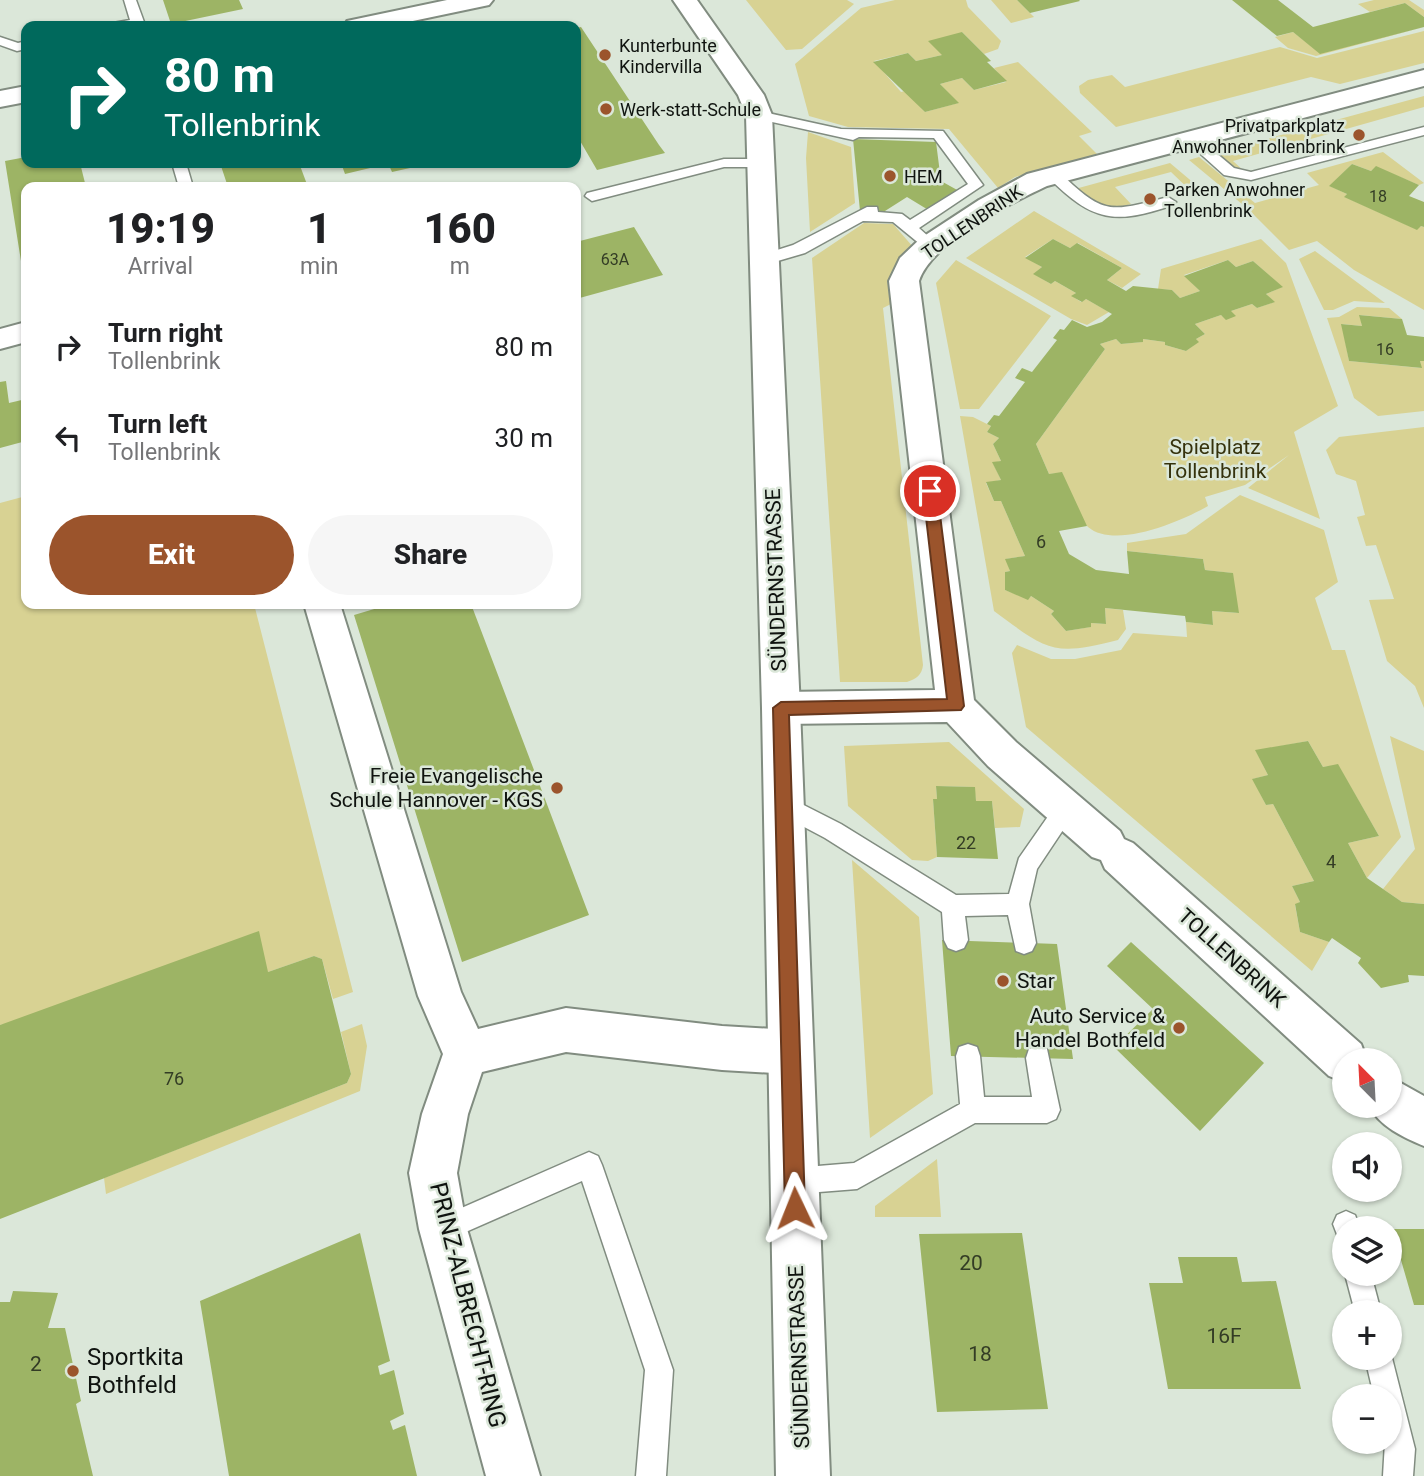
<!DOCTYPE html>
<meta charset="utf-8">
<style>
body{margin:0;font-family:Roboto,sans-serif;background:#f6f6f6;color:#202124;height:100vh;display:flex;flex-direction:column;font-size:26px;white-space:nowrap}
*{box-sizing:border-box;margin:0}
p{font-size:23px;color:#757577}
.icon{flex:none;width:38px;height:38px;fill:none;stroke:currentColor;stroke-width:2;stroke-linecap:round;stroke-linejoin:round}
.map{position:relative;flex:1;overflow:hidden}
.drawer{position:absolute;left:21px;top:182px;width:560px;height:427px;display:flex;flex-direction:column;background:#fff;border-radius:14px;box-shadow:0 2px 5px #0004}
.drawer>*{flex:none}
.guide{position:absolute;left:21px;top:21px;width:560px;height:147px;border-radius:14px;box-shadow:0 2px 5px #0004;background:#00695c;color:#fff;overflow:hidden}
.needle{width:46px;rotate:336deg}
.controls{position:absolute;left:1332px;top:1048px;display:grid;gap:14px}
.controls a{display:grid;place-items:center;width:70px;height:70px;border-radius:50%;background:#fff;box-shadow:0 2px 5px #0004;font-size:35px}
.pin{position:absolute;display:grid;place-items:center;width:60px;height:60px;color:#fff;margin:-30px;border:4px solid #fff;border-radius:50%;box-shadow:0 2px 7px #0007}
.me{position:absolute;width:77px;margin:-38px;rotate:358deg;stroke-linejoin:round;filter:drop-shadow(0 0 5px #0008)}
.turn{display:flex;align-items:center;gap:24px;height:147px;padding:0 28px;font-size:32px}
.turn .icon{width:91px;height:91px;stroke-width:2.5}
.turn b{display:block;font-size:49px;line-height:60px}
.eta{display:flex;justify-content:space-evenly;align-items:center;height:119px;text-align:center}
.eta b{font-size:42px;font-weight:800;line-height:49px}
.primary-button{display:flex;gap:14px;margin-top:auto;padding:14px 28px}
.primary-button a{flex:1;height:80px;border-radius:42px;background:#9b542c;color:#fff;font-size:28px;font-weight:800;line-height:80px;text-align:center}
.primary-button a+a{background:#f6f6f6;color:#202124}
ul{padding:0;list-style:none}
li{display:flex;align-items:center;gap:21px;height:91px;padding:0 28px}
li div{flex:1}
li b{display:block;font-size:26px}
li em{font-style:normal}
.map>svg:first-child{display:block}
.green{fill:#d8d293}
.building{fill:#9db465}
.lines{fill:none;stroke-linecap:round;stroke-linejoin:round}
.service-casing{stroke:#818c80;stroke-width:3}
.minor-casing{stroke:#818c80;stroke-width:4}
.tertiary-casing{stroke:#818c80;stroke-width:4}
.service{fill:#fff;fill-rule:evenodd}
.minor{fill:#fff;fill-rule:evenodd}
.tertiary{fill:#fff;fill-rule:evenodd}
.route{fill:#9b542c;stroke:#65371d;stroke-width:2}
.poi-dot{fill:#9b542c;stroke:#dbe7d9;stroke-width:2.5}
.labels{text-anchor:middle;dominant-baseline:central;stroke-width:5;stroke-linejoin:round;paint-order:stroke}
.far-number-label{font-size:16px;fill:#333c25}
.far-poi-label{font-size:18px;fill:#101410;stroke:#dbe7d9;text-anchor:start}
.far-street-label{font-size:18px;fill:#101410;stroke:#dbe7d9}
.number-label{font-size:18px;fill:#333c25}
.park-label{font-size:21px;fill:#35320c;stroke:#dbe7d9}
.street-label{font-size:21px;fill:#101410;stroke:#dbe7d9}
.poi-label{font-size:21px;fill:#101410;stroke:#dbe7d9;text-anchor:end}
.near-number-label{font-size:21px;fill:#333c25}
.near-street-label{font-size:24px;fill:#101410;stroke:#dbe7d9}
.near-poi-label{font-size:24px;fill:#101410;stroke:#dbe7d9;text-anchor:start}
</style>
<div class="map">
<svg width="1424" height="1476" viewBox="0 0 1424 1476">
<rect width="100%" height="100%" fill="#dbe7d9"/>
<path class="green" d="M746,0H847L854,4L802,49L786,50Z
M895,0H966L968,7L1001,41L998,49L984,54L962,32L942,55L916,61L908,53L874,61L901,92L905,91L925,112L958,103L940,84L962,78L974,90L1006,82L994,68L1018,62L1092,132L1079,136L1097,154L1015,177L998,188L949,129L848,127L809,116L795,64L861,8Z
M991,0H1017L1034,17L1011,23Z
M1374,0H1409L1424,10V17L1405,3L1370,12L1358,4Z
M1424,27L1316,56L1288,48L1275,37L1293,32L1320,53Z
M1424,31V63L1340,84L1311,77L1116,127L1080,93L1079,86L1088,80L1112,75L1125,87L1280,47L1317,58Z
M1424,96V107L1233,161L1245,172L1234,169L1215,153Z
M808,132L851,147L855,203L810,232L806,158Z
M1383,152L1424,183L1419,185L1376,167L1371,171L1352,164L1330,186L1347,194L1345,197L1416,229L1421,226L1424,227V310L1354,270L1317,241L1289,250L1248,209L1189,160L1199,157L1255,203L1319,185L1307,173Z
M1170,163L1208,195L1198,198L1171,172L1115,187L1131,204L1112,209L1099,203L1091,206L1075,189Z
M1034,211L1141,274L1122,288L1107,280L1122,268L1078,243L1070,248L1053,239L1025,257L1042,267L1034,274L1051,284L1055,281L1076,293L1072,296L1081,302L1086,299L1109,312L1087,325L1071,319L966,258Z
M864,223L893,224L914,248L894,270L893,303L883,308L923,665C922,675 916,679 907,682H840L812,258Z
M1261,239L1286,263L1338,406L1294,432L1320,519L1248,488L1289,455L1245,485L1205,497L1208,506C1182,521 1115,550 1088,527C1079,518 1068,486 1062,473L1049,474L1036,444L1105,349L1100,344L1116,339L1121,344L1142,342L1143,339L1165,342V345L1186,351L1198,342L1196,339L1205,334L1195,324L1221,315L1226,319L1231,311L1252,304L1257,308L1274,302L1266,294L1282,287L1253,261L1236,267L1228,260L1184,275L1200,291L1180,298L1172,290L1158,289L1161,269Z
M1315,251L1385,303L1354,301L1333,310H1324L1299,259Z
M956,260L1051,316L979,409H960L936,283Z
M1357,307L1389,308L1402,319L1360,315L1362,326L1342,324L1349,361L1421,368L1420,361H1424V411L1378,416L1354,398L1327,318L1339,317Z
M960,416L973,417L991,426L987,432L999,438L993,444L1001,461L993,463L1001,480L986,483L994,501H1001L1025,556L1006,559L1010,571L1005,572V590L1028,599L1031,596L1054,611L1051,614L1066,631L1090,627L1091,623L1106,624L1105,608L1123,610L1126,629L1118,640C1052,657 1047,650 994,611Z
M1424,427V708L1415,686L1387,661L1369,600L1394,599L1376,545L1366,546L1357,517L1365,515L1356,481L1336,474L1326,450L1339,437Z
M1240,495L1324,530L1338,582L1315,598L1332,650H1345L1401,837L1367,878L1348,843L1379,836L1338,765L1323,767L1308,741L1256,751L1268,775L1253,779L1266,805L1273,804L1314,881L1292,886L1300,902L1295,905L1300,932L1329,942L1312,971L1026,727L1012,653L1017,645L1051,659H1075L1121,650L1133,633L1187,637L1186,622L1213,625L1212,611L1238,613L1232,573L1205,570L1203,559L1127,551V543L1186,534Z
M26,496V604H254L353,992L333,999L322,959L314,956L268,972L0,1025V503Z
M1390,736L1424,751V904L1402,902L1383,889L1415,849Z
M949,742L1024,809L1020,827L995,828L992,801H976L974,787L936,786L937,799H933L937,857L928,861L912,860L848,806L844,746Z
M852,860L919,917L933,1094L870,1138Z
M362,1024L367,1046L360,1091L106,1194L104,1178L347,1083L351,1074L341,1032Z
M937,1159L941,1217H875V1206Z"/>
<path class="building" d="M163,0H239L243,9L171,24Z
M1017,0H1079L1080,1L1030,13Z
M1232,0H1278L1313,27L1405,3L1424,17V27L1320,54L1293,32L1277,36Z
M581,27L659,145L665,153L597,170L576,134V28Z
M962,32L991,61L987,62L1007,81L974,90L962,78L940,84L959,103L925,112L873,62L908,53L916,61L942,55L928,41Z
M853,139L936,142L941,181L959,191L930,211L907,197L885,211H860Z
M26,157V163H80L86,187H26L25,286L5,161Z
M220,163H299L308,187H228Z
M341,163H386L387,164L345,174Z
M388,163H428V164L392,172Z
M1352,164L1371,171L1376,166L1419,185L1409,196L1424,202V227L1421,226L1417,230L1344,197L1347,194L1329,186Z
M634,227L663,275L576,299V242Z
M1053,239L1070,248L1077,243L1122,268L1107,280L1126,291L1133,286L1172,290L1180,298L1200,291L1184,276L1228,260L1236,267L1253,261L1283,287L1266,294L1275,302L1257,308L1252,304L1231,311L1236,316L1226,320L1221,315L1195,324L1205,334L1196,339L1199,342L1186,351L1165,345V342L1143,339V342L1121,344L1116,339L1100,344L1105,349L1036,444L1049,474L1062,472L1087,526L1059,531L1069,554L1096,570L1129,574L1127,551L1203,559L1205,570L1233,573L1239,613L1212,611L1213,625L1186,622L1185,616L1105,608L1106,624L1091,623V627L1066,631L1051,614L1054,611L1031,596L1028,600L1005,590V572L1010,571L1005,559L1025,556L1001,501H994L986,482L1001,480L992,462L1001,461L993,444L999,438L987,432L991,426L987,424L994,415L999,416L1025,382L1015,378L1022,368L1032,372L1057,340L1053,338L1060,329L1064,330L1072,320L1087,327L1102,322L1112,314L1086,299L1082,302L1071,296L1076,293L1055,281L1051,284L1033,274L1042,267L1025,258Z
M1359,315L1402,319L1407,335L1424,337V361H1420L1422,368L1349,361L1341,324L1362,326Z
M6,381L9,403L26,399V441L0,448V382Z
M391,604H471L589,915L462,962L354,615Z
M1308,741L1323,767L1338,764L1379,836L1348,843L1367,878L1402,902L1424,904V976L1408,975L1409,982L1381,988L1358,963L1361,958L1332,938L1329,942L1300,932L1295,904L1300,902L1292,886L1314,881L1273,804L1266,805L1252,779L1268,775L1255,750Z
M936,786L975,787L976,801H992L998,859L937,857L933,799H937Z
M259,931L268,972L314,956L322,959L351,1074L347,1083L0,1219V1025Z
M942,940L1057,944L1073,1059L951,1056Z
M1131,942L1264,1063L1200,1131L1114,1047L1153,1009L1107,966Z
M1392,1229H1424V1305H1414Z
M360,1233L390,1361L378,1366L380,1375L394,1370L404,1414L390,1421L393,1430L405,1425L417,1476H229L200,1301Z
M1022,1233L1048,1409L937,1412L919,1234Z
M1178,1257H1237L1242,1282L1276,1281L1301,1389H1168L1149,1283H1183Z
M13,1291L58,1293L48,1328H65L81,1401L76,1404L93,1476H0V1302H10Z"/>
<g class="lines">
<defs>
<path id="service" d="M124,0H136L144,22L142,25L112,26L113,23L130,20Z
M0,37L18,43L26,41V49L17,51L0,45Z
M759,111L841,129L943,131L983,185L919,228L939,246L936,249H926L893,222L863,221L805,253L764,265L758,264L756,260L758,256L793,245L867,207H877L878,212L902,214L910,220L968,184L934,138L859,137L853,140L754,118V112Z
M1424,127V135L1251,180L1224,175L1184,139L1191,135L1196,136L1234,168L1251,172Z
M724,159H760L767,163L760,167H724L592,201L585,196L587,193Z
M172,163H186L193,187H179Z
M1054,171L1059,172C1105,216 1109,212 1168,197L1176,202L1173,205C1115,225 1093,222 1049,178L1047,175Z
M782,794L841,824L956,895L1009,894L1019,858L1058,802L1066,799L1074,802L1077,809L1037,869L1029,904L1036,943L1032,951L1024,954L1016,951L1008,915L965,916L968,940L964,948L956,951L948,948L944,940L942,912L825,838L774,811L771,804L774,797Z
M968,1044L977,1047L980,1056L984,1097H1032L1026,1058L1029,1049L1038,1046L1047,1049L1060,1110L1056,1119L1047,1123H975L857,1189L794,1194L785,1190L781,1181L785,1172L794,1168L854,1163L960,1104L956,1056L959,1047Z
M589,1152L598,1156L602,1165L673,1370L666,1476H636L645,1370L582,1181L443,1242L434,1238L430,1229L434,1220Z
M1346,1211L1355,1215L1360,1228H1344V1240L1338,1237L1333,1224L1337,1215Z
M1345,1274H1371L1381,1312H1355Z
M1390,1350L1415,1449L1413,1476H1383L1385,1442H1390V1396H1374L1365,1358H1390Z"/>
<path id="minor" d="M1424,70V86L1047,186C1011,203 931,243 919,281L974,700L1016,742L1120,831L1124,839L1133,843L1361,1044L1367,1060H1344V1082L1329,1076L1105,869L1101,860L1092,857L988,766L947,722L781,724L768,719L762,708L768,697L781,692L935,690L889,281L900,258L921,238L979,200L1027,174Z
M26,322V342L0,349V329Z
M304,604H340L461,992L478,1029L566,1008L722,1026L790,1030L806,1036L812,1052L806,1068L790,1074L722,1070L566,1052L482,1072L468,1114L457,1173L467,1229L540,1476H486L419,1229L409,1173L422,1114L443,1054L418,996Z
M1390,1077L1424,1096V1146C1405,1138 1378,1126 1370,1106H1390Z"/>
<path id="tertiary" d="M447,0H493L489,5L389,26H344L347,21Z
M673,0H697L764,95L772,115L800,708L830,1476H776L762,708L746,115L738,95Z
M26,86V102L0,107V91Z"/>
</defs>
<use href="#service" class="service-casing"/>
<use href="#minor" class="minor-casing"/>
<use href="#tertiary" class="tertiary-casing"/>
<use href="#service" class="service"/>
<use href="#minor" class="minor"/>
<use href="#tertiary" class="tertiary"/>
</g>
<path class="route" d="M930,486L937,491L964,706L961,710L789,715L805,1208L802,1215L795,1218L788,1215L785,1208L773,708L781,702L947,699L923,491Z"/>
<g class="poi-dot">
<circle cx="605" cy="55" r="7"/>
<circle cx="606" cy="109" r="7"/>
<circle cx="1359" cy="135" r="7"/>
<circle cx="890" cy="176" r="7"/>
<circle cx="1150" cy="199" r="7"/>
<circle cx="557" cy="788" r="7"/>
<circle cx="1003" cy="981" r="7"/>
<circle cx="1179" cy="1028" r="7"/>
<circle cx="73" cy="1371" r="7"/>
</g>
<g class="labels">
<g class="far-number-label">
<text x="1378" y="196">18</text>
<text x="615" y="259">63A</text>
<text x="1385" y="349">16</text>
</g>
<g class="far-poi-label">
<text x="619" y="45">Kunterbunte<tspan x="619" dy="21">Kindervilla</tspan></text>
<text x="620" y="109">Werk-statt-Schule</text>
<text x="1345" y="125" text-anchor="end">Privatparkplatz<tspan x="1345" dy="21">Anwohner Tollenbrink</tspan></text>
<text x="904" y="176">HEM</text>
<text x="1164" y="189">Parken Anwohner<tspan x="1164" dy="21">Tollenbrink</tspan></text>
</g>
<g class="far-street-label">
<text transform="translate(972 222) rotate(-34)">TOLLENBRINK</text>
</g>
<g class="number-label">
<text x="1041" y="541">6</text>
<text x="966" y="842">22</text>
<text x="1331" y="861">4</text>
<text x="174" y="1078">76</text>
</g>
<g class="park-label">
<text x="1215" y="447">Spielplatz<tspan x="1215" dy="24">Tollenbrink</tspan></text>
</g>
<g class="street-label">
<text transform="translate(776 580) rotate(-92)">SÜNDERNSTRASSE</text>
<text transform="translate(1232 958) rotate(42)">TOLLENBRINK</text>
<text transform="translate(799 1357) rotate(-92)">SÜNDERNSTRASSE</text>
</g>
<g class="poi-label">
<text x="543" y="776">Freie Evangelische<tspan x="543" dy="24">Schule Hannover - KGS</tspan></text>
<text x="1017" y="981" text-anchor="start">Star</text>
<text x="1165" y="1016">Auto Service &amp;<tspan x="1165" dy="24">Handel Bothfeld</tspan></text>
</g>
<g class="near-number-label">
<text x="971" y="1263">20</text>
<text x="1224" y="1336">16F</text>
<text x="980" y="1354">18</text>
<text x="36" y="1364">2</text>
</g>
<g class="near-street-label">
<text transform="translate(468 1305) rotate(76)">PRINZ-ALBRECHT-RING</text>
</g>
<g class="near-poi-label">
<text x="87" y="1357">Sportkita<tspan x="87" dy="28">Bothfeld</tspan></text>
</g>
</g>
</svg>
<div class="controls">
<a><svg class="needle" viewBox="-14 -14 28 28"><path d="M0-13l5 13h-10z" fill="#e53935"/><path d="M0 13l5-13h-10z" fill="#757577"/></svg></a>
<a><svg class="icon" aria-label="sound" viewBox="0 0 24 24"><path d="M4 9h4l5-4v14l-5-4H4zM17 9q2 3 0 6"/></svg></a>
<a><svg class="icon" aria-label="layers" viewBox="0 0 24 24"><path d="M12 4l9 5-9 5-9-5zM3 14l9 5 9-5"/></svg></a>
<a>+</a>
<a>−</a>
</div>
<div class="pin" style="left:930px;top:491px;background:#d93025"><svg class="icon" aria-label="arrive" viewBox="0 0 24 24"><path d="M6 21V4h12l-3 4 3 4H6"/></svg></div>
<svg class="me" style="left:795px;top:1208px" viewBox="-20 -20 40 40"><path d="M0-17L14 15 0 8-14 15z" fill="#9b542c" stroke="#fff" stroke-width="4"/></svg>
<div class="guide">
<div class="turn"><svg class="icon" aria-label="right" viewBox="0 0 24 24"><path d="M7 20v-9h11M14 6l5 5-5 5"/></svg><div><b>80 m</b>Tollenbrink</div></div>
</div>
<section class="drawer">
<div class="eta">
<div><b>19:19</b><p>Arrival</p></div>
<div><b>1</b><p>min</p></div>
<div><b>160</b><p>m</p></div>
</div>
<ul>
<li><svg class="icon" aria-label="right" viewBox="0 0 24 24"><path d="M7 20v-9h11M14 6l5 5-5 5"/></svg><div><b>Turn right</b><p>Tollenbrink</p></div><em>80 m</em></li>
<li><svg class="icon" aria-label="left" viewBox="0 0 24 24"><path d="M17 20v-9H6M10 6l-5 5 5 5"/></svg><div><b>Turn left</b><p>Tollenbrink</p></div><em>30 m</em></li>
</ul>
<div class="primary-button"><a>Exit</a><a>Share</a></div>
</section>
</div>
